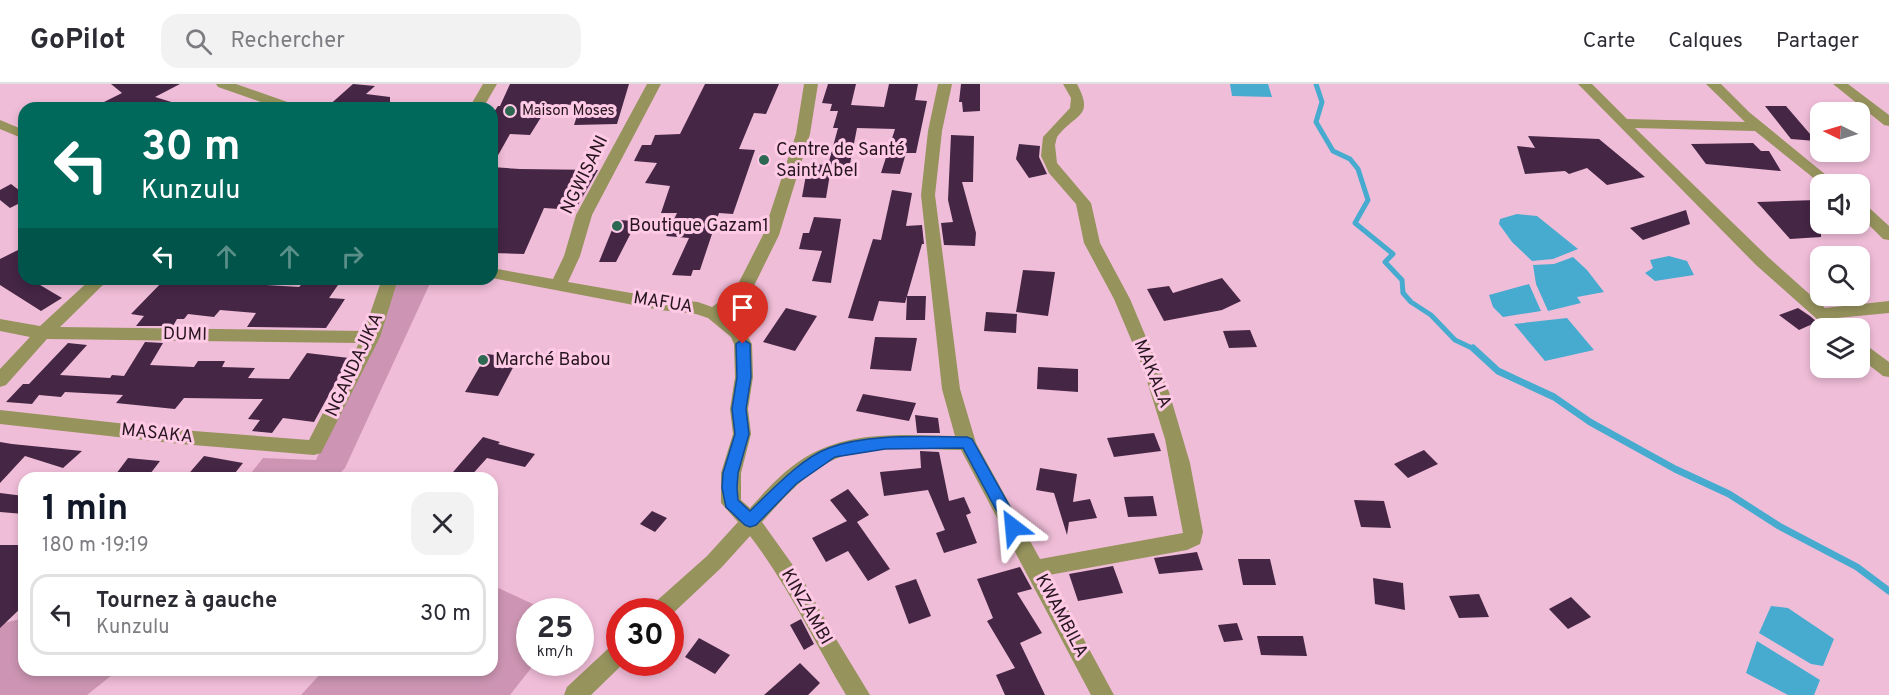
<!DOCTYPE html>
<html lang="fr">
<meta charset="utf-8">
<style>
body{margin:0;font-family:Overpass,sans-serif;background:#f2f2f3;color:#2b2b33;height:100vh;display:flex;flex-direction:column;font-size:22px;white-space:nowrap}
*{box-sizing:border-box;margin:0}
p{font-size:20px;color:#7c7c81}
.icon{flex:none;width:33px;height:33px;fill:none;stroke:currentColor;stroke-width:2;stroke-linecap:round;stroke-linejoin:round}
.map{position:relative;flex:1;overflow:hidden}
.panel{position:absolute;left:18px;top:388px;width:480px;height:204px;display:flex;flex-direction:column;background:#fff;border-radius:18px;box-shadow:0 3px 9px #0003}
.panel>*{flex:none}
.banner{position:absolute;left:18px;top:18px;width:480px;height:183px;border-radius:18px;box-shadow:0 3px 9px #0003;background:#00695c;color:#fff;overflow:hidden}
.needle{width:39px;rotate:275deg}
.tools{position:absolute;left:1810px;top:18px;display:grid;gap:12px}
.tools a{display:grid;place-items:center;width:60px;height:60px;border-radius:12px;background:#fff;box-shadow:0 3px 9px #0003;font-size:30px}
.speed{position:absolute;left:516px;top:514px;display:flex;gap:12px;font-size:30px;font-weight:700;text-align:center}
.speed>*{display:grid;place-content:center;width:78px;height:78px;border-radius:50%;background:#fff;box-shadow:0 3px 9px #0003;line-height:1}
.speed small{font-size:15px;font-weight:400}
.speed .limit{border:9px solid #d22;background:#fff;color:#111}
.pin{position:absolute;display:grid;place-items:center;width:51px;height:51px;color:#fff;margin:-62px -26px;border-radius:50% 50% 50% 0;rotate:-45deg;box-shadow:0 0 6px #0007}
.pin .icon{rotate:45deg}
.me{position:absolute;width:66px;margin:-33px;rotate:331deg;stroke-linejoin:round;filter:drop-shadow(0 0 4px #0008)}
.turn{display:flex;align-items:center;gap:21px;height:126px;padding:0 24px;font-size:27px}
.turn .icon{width:78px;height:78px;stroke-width:2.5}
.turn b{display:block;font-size:42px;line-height:51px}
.lanes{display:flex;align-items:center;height:57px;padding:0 24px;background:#0003;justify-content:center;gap:30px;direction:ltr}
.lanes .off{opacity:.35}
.round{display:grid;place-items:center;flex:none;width:63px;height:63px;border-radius:18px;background:#f2f2f3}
.headline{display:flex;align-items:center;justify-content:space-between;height:102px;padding:0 24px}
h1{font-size:36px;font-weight:700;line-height:45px;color:#111827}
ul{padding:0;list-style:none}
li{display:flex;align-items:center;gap:18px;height:81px;margin:0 12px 9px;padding:0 12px;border:3px solid #e1e1e2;border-radius:18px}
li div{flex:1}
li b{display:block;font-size:22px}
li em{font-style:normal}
header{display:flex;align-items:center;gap:36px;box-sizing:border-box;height:84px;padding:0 30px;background:#fff;border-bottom:2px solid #e1e1e2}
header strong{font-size:28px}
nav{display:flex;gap:33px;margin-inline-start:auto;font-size:21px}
.search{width:420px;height:54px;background:#f2f2f3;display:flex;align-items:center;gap:15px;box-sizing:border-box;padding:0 21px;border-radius:18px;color:#7c7c81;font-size:22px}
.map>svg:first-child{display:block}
.green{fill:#cd95b3}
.water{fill:#47abd0}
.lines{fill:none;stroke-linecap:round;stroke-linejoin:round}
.stream-far1{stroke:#47abd0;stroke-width:5}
.stream{stroke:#47abd0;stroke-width:7}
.building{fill:#452645}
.street{fill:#96935d;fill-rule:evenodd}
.route{fill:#1a73e8;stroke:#114b97;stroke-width:1.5}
.poi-dot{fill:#2d6852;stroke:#fecae5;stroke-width:2}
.labels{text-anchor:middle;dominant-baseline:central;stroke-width:6;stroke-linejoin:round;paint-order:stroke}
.far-poi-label{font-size:15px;fill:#27151f;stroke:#fecae5;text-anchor:start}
.poi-label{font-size:18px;fill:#27151f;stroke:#fecae5;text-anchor:start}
.street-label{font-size:18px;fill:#27151f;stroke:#fecae5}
</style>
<header>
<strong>GoPilot</strong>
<div class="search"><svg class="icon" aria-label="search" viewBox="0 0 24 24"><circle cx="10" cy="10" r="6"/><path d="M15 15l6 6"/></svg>Rechercher</div>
<nav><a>Carte</a><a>Calques</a><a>Partager</a></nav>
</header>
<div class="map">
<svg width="1889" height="611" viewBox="0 0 1889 611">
<rect width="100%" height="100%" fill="#f0bdd8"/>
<path class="green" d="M390,195H432L345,384L335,394H247L263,374L316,376L371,253Z
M492,501L550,528H530V579H535L510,611H301L323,587L492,586Z
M24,534V586L117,587L87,611H0V540Z"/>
<path class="water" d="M1230,0H1268L1272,13L1232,12Z
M1517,130L1537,132L1578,165L1553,175L1532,177L1512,158L1499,140L1500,135Z
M1669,172L1687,177L1694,191L1655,197L1645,189L1653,184L1650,176Z
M1573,173L1587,186L1604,208L1577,213L1581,219L1548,227L1536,200L1533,181L1554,180Z
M1529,200L1541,227L1503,233L1493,223L1489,211Z
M1567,234L1594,266L1545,277L1514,240Z
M1771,522L1788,524L1834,555L1823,582L1811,580L1759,549Z
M1757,557L1820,596L1814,611H1788L1746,589Z"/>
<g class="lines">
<path class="stream-far1" d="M1316,0L1322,18L1316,38L1333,67L1350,75L1358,85L1368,116L1355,139L1393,170L1385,178L1402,196L1403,209L1411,218L1431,231L1455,256L1474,265"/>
<path class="stream" d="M1473,264L1498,287L1554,313L1590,338L1675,385L1729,410L1779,442L1857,483L1889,507"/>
</g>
<path class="building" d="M111,0H180L155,13L178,20V24H92L122,9Z
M353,0L375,2L366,10L390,13V24H326Z
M510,0H629L617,40L574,41L581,20L548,22L530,51L510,50L492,82V31L498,22H500Z
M705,0H779L766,30L754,29L739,65L755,66L733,130L719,129L700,186H693L691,192L672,191L689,154L666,152L677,129H661L670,102L645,99L657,79L634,77L642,61H651L655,51L680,50Z
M828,0H856L851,21L884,23L889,0H918L915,16L927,17L916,69H906L900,90L881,89L895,45L857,44L848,90H830L826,114L802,113L808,80L828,81L838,44H833L838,27H830L832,20L822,19Z
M961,0H980V27L963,28L962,18H959Z
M1765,22H1786L1816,57L1791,55Z
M951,51L974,52L973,98H962L976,149L975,162L944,161L941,139L953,138L948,116Z
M1528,52L1599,55L1645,93L1607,101L1587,84L1569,90L1565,87L1525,90L1517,62L1535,64Z
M1753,59L1761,67H1769L1781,87L1706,80L1691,60Z
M1019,60L1040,62L1039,73L1047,90L1029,94L1016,75Z
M492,83L520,85L598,86L575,126L544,124L524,170L492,169Z
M11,100L24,110V117L10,124L0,116V106Z
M892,106L912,109L906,142L922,141L924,160H922L905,219L879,217L873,237L848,234L873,155L881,156Z
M1816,116L1821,123V153L1790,155L1757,118Z
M1686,126L1690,140L1643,156L1630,144Z
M814,133L841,135L831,199L812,197L822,167L799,165L803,149H809Z
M616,136L637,137L616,178H599Z
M24,163V195H30L62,214L41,227L0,201V175Z
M1023,186L1055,188L1048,232L1016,228Z
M1222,194L1241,217L1222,226L1164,237L1147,205L1169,202L1173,209Z
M165,195H240L236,199L299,203L302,200L338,201L329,214L345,215L326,244L247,243L256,229L220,226L214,233L188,230L184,235H177L173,242H136L144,232L131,230Z
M907,212H926L925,236H906Z
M786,224L817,232L795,267L763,258Z
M1798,224L1810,232L1817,238L1799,246L1779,231Z
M986,228L1017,230L1016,249L984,247Z
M1250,246L1257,263L1229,264L1223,247Z
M875,253L917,254L911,287L870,285Z
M145,258L163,259L150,281L194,283L198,277H225L222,283L255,284L248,294L289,295L307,269L349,274L314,338L283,334L272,349L252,347L260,336L248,335L263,315L184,314L175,325L116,319L123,311L65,308L61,313L39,311L32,320L6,318L23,300H29L68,259L87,261L60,291L110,294L112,291L124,292Z
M487,270L518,274L498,312L465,308Z
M1038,283L1078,285V308L1037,305Z
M863,310L916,319L909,337L856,327Z
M915,331L938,334L940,349H917Z
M1154,349L1161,367L1114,373L1107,354Z
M483,353L500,358L498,360L535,370L525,383L487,374L469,394H448Z
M0,358L12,360L82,367L63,384L25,372L0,399Z
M1424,366L1438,380L1408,394L1394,380Z
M920,367L939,368L949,417L964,413L971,429L966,431L977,459L944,469L936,449L945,446L928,406L884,412L880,388L921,384Z
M204,372L243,379L231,394H185Z
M128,374L160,377L147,394H113Z
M1040,384L1077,390L1073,418L1090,415L1097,434L1069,438L1067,451L1054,409L1036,406Z
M848,405L869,431L857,438L890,485L868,497L848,467L826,478L812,454L847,437L830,416Z
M0,409L24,412V430L0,428Z
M1153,412L1157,432L1128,433L1124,413Z
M1354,416L1384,417L1391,444L1361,443Z
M652,427L667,434L655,448L640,440Z
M0,461H24V521L0,544Z
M1197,468L1203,486L1159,490L1154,474Z
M1238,475H1270L1276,501H1243Z
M1113,482L1123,509L1078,517L1069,490Z
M1020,483L1032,505L1017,509L1042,549L1020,559L1045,611H1005L996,591L1015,584L987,537L993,534L977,495Z
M1373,494L1403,499L1405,526L1375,520Z
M916,495L931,532L909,540L895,502Z
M1479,510L1489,533L1459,534L1449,512Z
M1571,513L1591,533L1568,545L1549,525Z
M801,535L814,560L804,566L790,541Z
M1237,539L1243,556L1224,558L1218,541Z
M1257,552H1303L1307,572L1261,571Z
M699,554L730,571L715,590L685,573Z
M800,579L820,599L808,611H764Z"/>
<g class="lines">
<path class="street" d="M216,0H236L296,21L298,24H278L218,3Z
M483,0H497L483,24H469Z
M647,0H661L592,131L580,172L568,198L660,214L698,218L712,223L735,206L763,151L796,50L804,0H818L810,50L779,151L748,214L725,230L743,245L752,260L753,293L748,325L751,350L741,389V416L750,424C768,404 787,383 811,370C855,346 908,351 955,352L942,305L921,111L928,47L938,0H952L942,47L935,111L960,305L976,359L1040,475L1183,449L1165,355L1143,284L1114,215L1084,159L1076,120L1049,89L1041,72L1043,53L1070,24L1071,14L1063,0H1077C1095,34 1075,29 1057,53L1055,61L1057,79L1091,119L1100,159L1130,215L1169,308L1190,379L1203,448L1200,460L1187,466L1049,491L1114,611H1091L961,366C918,366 863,357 824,381C800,395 781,417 762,438L802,494L833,550L870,611H846C814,558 788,501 750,452L721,484L670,532V528H649L652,521L707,472L738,438L721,419V389L733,350L730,325L735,293L734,260L731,253L708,234L696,230L660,226L492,194V184L553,195L564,172L576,131Z
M1578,0H1592L1627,35L1745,38L1706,0H1721L1749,28L1837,100H1821L1755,47L1635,44L1768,173L1825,224L1889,217V229L1837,234L1845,244H1827L1756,181Z
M1833,0H1848L1889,31V42L1884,41Z
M0,36L24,46V55L0,45Z
M1860,118L1865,120L1889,142V156L1883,155L1860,132Z
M91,195H109L60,243L364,247L382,195H398L380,253L321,369L314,371L181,360L0,340V326L181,346L309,356L359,259L47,255L6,301L0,303V285L30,253L0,247V235L40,242Z
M1860,259L1866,261L1889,278V293L1883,292L1860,274Z
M620,558V579H624L591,611H564L567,603L612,561Z"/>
</g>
<path class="route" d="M743,255L750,260L751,293L746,325L749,350L738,389L737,404L738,416L750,427C771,407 801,374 829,364C869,349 925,353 967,353L972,355L1019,439L1021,443L1019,448L1013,450L1008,448L963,364L885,365L835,373L796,400L756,441L750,443L745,441L726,423L722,404L723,389L735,350L732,325L737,293L736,260Z"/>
<g class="poi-dot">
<circle cx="510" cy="27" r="6"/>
<circle cx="764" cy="76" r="6"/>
<circle cx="617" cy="142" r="6"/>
<circle cx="483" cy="276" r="6"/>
</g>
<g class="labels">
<g class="far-poi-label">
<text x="522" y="27">Maison Moses</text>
</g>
<g class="poi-label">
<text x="776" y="66">Centre de Santé<tspan x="776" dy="21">Saint Abel</tspan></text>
<text x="629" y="142">Boutique Gazam1</text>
<text x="495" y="276">Marché Babou</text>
</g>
<g class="street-label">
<text transform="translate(585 91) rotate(-64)">NGWISANI</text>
<text transform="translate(663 219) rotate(9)">MAFUA</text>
<text transform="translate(185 251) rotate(1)">DUMI</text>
<text transform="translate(355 281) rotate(-65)">NGANDAJIKA</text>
<text transform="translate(1152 290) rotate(68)">MAKALA</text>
<text transform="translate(157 350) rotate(6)">MASAKA</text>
<text transform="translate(806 523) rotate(60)">KINZAMBI</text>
<text transform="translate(1061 532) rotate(62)">KWAMBILA</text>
</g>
</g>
</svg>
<div class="tools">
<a><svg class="needle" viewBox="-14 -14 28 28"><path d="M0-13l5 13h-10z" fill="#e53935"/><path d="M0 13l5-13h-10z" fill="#7c7c81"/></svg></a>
<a><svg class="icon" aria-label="sound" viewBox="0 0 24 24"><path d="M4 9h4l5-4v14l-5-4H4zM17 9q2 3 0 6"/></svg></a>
<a><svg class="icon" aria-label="search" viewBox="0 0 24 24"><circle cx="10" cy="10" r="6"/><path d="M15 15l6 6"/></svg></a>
<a><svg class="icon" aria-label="layers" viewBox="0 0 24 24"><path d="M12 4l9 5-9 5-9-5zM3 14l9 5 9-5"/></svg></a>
</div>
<div class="speed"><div>25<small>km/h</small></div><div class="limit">30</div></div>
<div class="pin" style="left:743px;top:260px;background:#d93025"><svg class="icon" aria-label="arrive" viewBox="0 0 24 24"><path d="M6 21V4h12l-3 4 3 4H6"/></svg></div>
<svg class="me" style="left:1013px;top:443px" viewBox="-20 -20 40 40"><path d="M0-17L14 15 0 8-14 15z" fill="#1a73e8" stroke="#fff" stroke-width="4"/></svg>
<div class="banner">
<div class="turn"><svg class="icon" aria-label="left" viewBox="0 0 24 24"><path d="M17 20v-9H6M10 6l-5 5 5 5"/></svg><div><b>30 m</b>Kunzulu</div></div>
<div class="lanes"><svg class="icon" aria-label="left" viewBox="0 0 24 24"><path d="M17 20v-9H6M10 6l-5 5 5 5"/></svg><svg class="icon off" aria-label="ahead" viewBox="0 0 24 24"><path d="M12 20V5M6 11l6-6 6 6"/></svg><svg class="icon off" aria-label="ahead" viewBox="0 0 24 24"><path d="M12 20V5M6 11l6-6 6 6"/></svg><svg class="icon off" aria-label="right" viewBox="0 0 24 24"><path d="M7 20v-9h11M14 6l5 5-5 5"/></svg></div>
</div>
<section class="panel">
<div class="headline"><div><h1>1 min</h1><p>180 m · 19:19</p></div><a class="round"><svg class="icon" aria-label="close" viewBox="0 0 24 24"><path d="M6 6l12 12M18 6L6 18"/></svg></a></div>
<ul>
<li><svg class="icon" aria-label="left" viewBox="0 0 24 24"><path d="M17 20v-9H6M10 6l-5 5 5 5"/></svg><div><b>Tournez à gauche</b><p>Kunzulu</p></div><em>30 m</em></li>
</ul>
</section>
</div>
